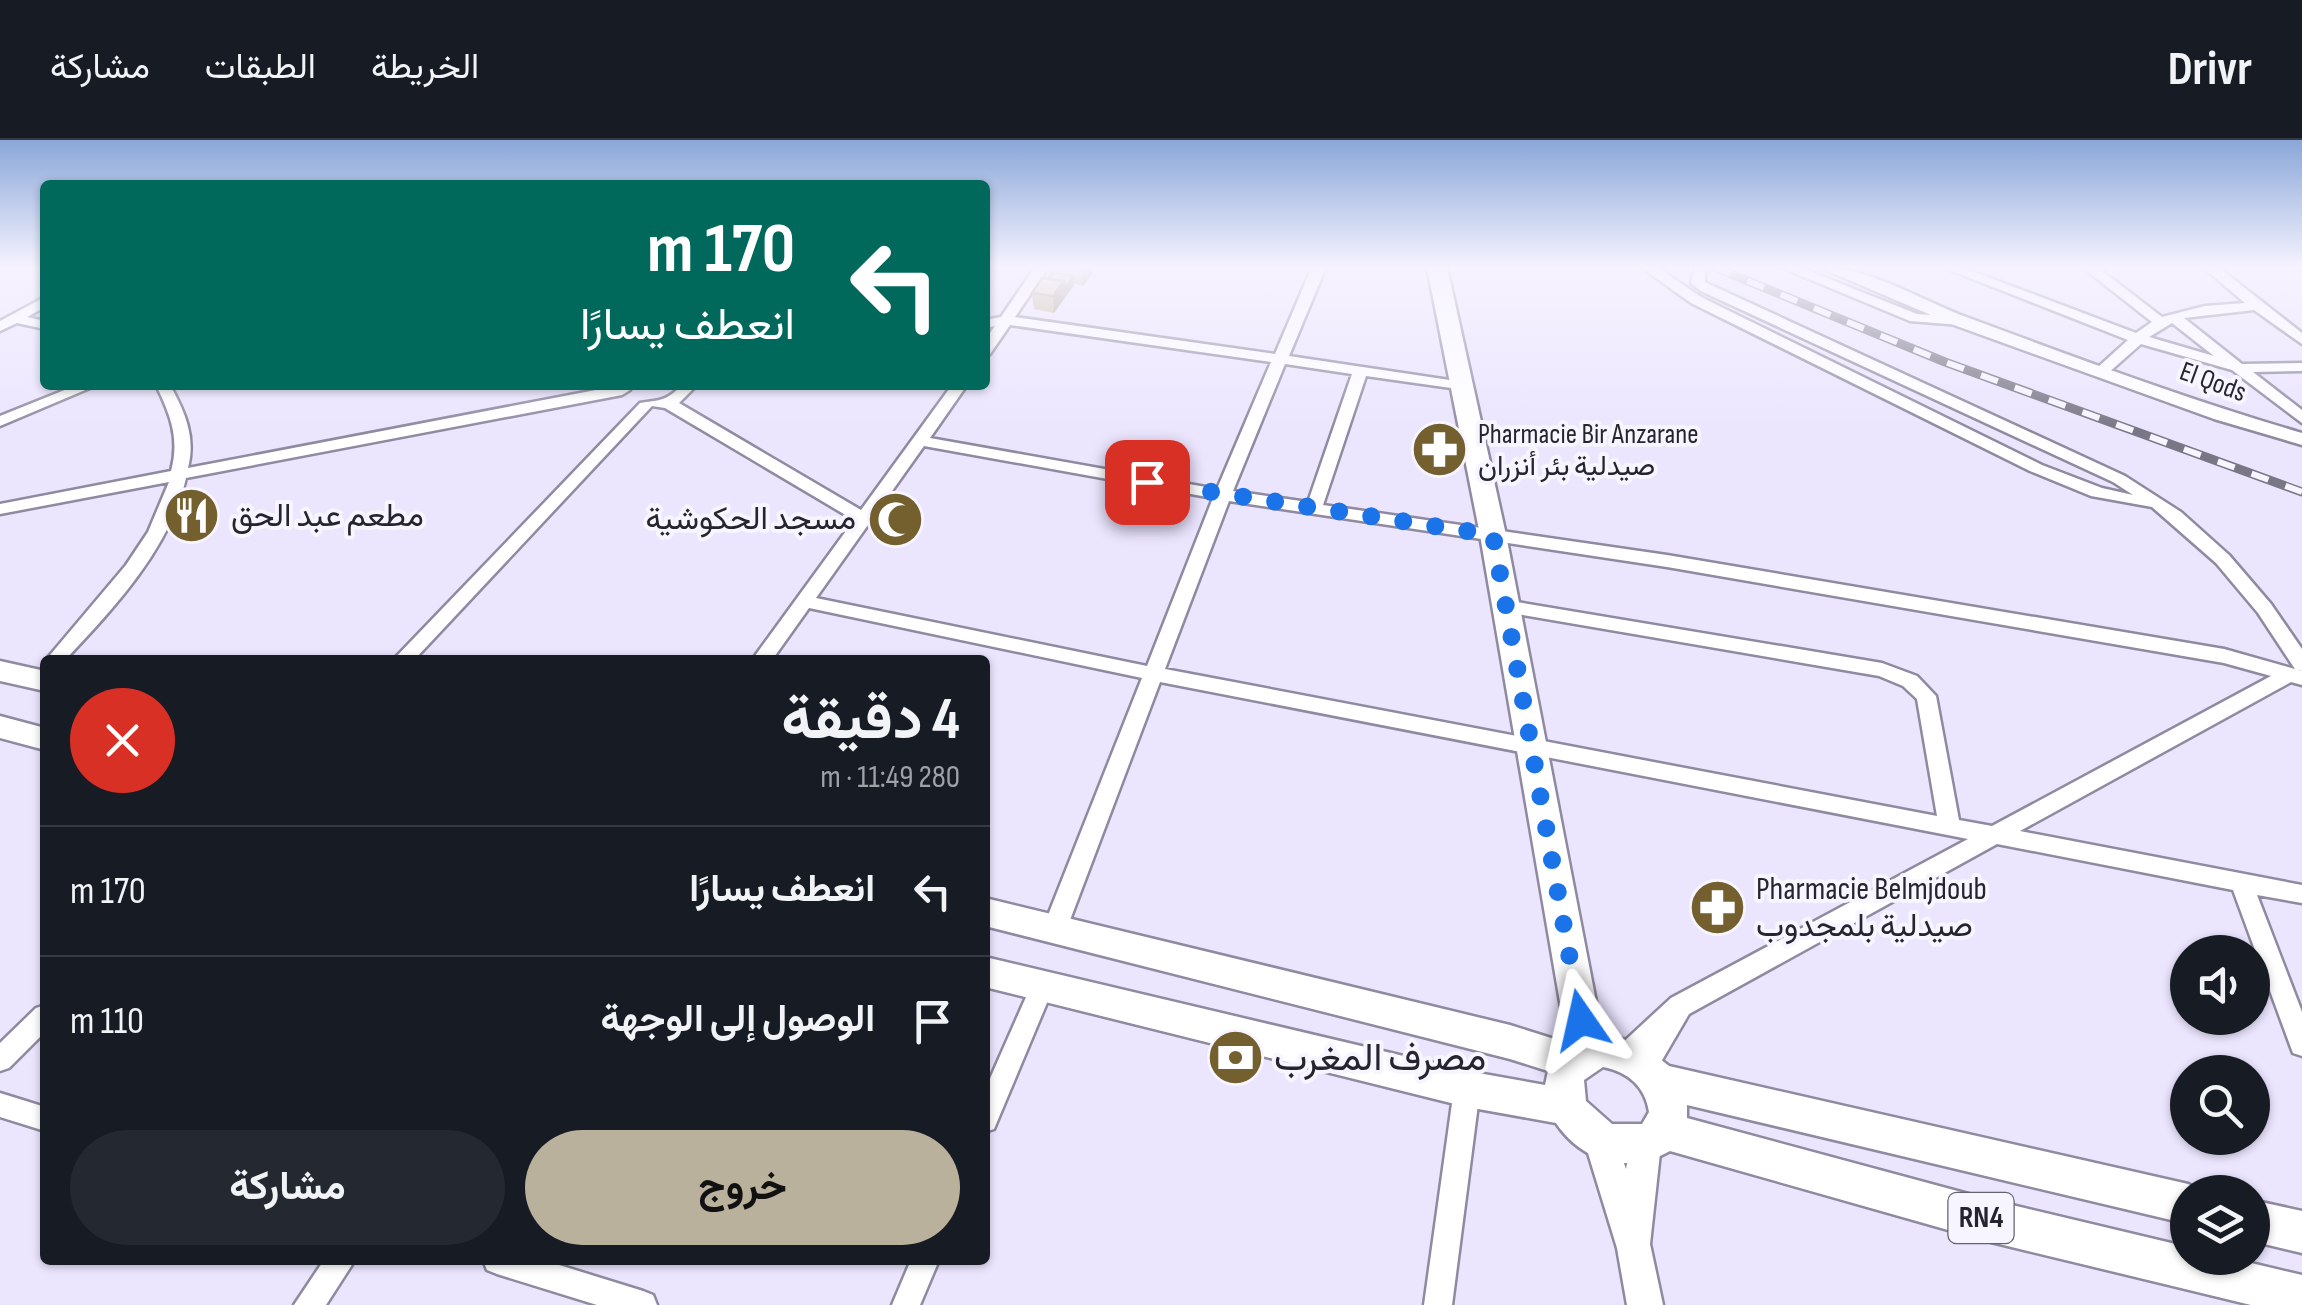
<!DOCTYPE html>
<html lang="ar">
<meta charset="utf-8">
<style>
body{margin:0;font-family:"Sofia Sans Condensed",Vazirmatn,sans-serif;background:#242831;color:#f1f3f6;direction:rtl;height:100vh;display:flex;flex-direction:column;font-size:38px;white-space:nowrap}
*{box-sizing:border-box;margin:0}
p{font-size:32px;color:#9ea1a6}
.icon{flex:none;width:55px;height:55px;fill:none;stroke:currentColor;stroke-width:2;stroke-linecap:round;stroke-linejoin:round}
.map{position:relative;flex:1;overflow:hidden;direction:ltr}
.sheet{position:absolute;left:40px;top:515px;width:950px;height:610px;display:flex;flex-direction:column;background:#171b24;border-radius:10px;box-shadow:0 2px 8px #0004;direction:rtl}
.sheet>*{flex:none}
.top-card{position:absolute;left:40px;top:40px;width:950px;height:210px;border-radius:10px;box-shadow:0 2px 8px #0004;direction:rtl;background:#00695c;color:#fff;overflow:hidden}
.buttons{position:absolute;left:2170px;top:795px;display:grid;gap:20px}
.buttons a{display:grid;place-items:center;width:100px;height:100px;border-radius:50%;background:#171b24;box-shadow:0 2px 8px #0004;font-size:50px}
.pin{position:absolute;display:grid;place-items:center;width:85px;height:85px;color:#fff;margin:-42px;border-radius:20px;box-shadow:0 5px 15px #0006}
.me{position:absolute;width:110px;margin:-55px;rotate:349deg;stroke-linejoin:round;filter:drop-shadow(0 0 8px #0008)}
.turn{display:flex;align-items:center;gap:35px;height:210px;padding:0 30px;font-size:45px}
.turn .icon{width:130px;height:130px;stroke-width:2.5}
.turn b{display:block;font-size:70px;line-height:85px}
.round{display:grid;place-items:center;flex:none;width:105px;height:105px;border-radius:52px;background:#242831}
.headline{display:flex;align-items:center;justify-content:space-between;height:170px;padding:0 30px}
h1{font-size:60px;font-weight:700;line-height:75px}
.cta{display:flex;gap:20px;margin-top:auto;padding:20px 30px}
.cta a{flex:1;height:115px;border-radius:60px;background:#b9b19c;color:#111;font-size:40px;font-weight:700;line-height:115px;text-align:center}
.cta a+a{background:#242831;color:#f1f3f6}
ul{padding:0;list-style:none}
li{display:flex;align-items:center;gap:30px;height:130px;padding:0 30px;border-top:2px solid #363941}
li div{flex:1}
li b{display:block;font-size:38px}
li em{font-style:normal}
header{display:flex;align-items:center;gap:60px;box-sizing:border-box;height:140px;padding:0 50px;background:#171b24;border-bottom:2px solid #363941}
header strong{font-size:48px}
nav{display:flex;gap:55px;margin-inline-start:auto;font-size:35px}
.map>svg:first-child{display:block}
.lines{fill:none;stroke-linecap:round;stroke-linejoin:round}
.minor-casing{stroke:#8f8aa0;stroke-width:5}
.tertiary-casing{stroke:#8f8aa0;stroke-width:5}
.primary-casing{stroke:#8f8aa0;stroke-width:5}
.minor{fill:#fff;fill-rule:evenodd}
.tertiary{fill:#fff;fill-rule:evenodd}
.primary{fill:#fff;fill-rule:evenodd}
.rail-casing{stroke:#797685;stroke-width:9}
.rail{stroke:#f7f5ff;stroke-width:6;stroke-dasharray:18;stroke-linecap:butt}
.wall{fill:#c0af86}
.shaded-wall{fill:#9c8e6d}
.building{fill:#dfcb9c;stroke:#9c8e6d;stroke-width:2.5}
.route{stroke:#1a73e8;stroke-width:18;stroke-dasharray:0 32.4}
.labels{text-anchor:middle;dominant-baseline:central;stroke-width:8;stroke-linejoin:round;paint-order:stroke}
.far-street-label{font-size:28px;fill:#26252d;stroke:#f7f5ff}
.far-poi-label{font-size:28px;fill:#26252d;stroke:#f7f5ff;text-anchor:start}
.shield{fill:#f7f5ff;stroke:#65636c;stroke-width:2.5}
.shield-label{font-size:30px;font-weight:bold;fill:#26252d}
.poi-label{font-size:32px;fill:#26252d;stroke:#f7f5ff;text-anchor:start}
.near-poi-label{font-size:38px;fill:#26252d;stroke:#f7f5ff;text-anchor:start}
</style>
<header>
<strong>Drivr</strong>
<nav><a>الخريطة</a><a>الطبقات</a><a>مشاركة</a></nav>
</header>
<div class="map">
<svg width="2302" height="1165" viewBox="0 0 2302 1165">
<rect width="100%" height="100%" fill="#ebe5fe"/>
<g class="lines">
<defs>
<path id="minor" d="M1035,127H1049L1015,177L1275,214L1312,127H1326L1289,216L1463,242V248L1458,249L1366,236L1323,365L1667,415L2224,509L2302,531V545L2291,542L2020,691L2302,745V763L2257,755L2302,872V916L2293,913L2290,905L2233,750L1997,704L1689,874L1654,934L1645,938L1636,934L1633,924L1627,926L1618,923L1615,915L1618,907L1671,858L1968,699L1160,542L1067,788L1063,795L1055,798L1047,795L1043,788L1142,538L809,468L772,520H752L854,380L665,268L652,266L414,520H393L640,263C658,260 666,262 682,245H697L679,263L861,370L952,245H967L930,298L1217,349L1271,222L1010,185L990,214L985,215V200L995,186L985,188V180L1001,177ZM1285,224L1352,234L1308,362L1233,351ZM924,306L1213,358L1147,526L816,458ZM1229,361L1667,427L2224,523L2271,536L1992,686L1959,680L1936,556L1917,536L1882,523L1505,460L1496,466L1505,472L1879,536L1903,546L1917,559L1937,676L1165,529Z
M1641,127H1657L1701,157L2042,325L2102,348L2133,355L2113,342L1701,151L1691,143L1695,128H1705V142L1711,145L2125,336L2181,372L2229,415L2271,464L2302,509V531L2295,529L2258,473L2216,423L2152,367L2091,356L2030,331L1691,163Z
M1780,127H1799L1917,174L1960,177L1967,181L1960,185L1910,181Z
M1942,127H1961L2136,193L2152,182L2082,127H2097L2162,177L2205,166L2245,163L2203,127H2218L2302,193V204L2254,170L2184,178L2242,224L2302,223V231L2253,232L2302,270V283L2232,230L2141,204L2107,234H2097V228L2128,200ZM2172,183L2214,216L2149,197Z
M45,157V167L27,177L45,181V189L17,183L0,191V181Z
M77,245H97L0,286V276Z
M156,245H170C185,272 196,297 188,328L622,245L630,250L622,255L186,338C170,409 113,469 65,520L45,521L126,425L148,392L169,342L0,374V364L171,331C180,298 170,274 156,245Z
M1042,836L1050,839L1054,846L994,989L985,992V950L1034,839Z
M45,865V892L9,928L0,931V903L36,868Z
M1467,937L1476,941L1480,949L1452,1165H1424L1454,949L1458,941Z
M0,953L45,967V991L0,977Z
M324,1120H355L326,1165H294Z
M483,1120H543L643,1151L653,1155L657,1165H597L497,1134L487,1130Z
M911,1120H939L920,1165H892Z"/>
<path id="tertiary" d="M1819,127C1870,127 1922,161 1969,178C2079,219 2190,260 2302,293V305L2214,279L1954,185Z
M1600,984L1612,989L1626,1029L1633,993L1645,988L1657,993L1661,1004L1650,1104L1663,1165H1627L1617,1108L1584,1000L1588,989Z"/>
<path id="primary" d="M1427,127H1447L1506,395L1602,893L1642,905L1669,926L2188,1044L2204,1052H2188V1084L1687,965V978L1987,1059L2188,1107V1118H2230L2302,1135V1165H2251L1987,1101L1670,1011C1629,1035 1582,1022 1556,983L1467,967L985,847V817L1467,931L1545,945L1548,931L1510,919L985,786V758L1510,885L1567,903L1480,395ZM1603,927C1628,932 1645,946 1649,972L1642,984H1612L1586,961L1584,940Z
M0,521L45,531V551L0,541Z
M0,576L45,588V610L0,598Z
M2252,1060L2302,1071V1113L2252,1101Z"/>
</defs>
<use href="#minor" class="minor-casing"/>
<use href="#tertiary" class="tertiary-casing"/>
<use href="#primary" class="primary-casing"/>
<use href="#minor" class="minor"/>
<use href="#tertiary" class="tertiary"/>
<use href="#primary" class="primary"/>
<defs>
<path id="rail" d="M1714,127L1945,222L2302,352"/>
</defs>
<use href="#rail" class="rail-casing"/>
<use href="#rail" class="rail"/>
</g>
<path class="wall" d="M1052,127H1097L1083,146L1074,144L1054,173L1034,169L1032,153L1048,139L1052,133Z"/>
<path class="shaded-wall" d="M1084,127H1097L1083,146L1082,129Z
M1073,136L1074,145L1065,158L1064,149Z
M1064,141L1065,158L1054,173L1053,156Z"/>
<path class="building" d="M1052,133L1073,136L1064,149V141L1048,139Z
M1042,138L1064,141L1053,156L1032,153Z"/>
<linearGradient id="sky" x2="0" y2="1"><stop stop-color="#8aa7d8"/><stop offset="0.44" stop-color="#f6f3ff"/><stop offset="1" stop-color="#f6f3ff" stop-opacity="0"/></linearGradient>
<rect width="2302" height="290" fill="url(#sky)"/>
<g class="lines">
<path class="route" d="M1147,342L1493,395L1581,880"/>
</g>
<defs>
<symbol id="pharmacy-disc" viewBox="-11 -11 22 22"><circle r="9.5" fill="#74602f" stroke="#f7f5ff"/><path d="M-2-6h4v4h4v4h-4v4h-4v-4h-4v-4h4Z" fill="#fff"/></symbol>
<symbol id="restaurant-disc" viewBox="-11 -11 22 22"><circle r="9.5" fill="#74602f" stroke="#f7f5ff"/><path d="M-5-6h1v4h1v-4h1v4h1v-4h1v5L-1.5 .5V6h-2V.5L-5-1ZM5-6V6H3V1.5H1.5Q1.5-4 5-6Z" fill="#fff"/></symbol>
<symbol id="mosque-disc" viewBox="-11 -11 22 22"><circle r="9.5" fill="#74602f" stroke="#f7f5ff"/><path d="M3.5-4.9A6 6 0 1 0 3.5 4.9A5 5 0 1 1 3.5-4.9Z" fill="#fff"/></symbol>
<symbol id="bank-disc" viewBox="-11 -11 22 22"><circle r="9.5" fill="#74602f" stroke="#f7f5ff"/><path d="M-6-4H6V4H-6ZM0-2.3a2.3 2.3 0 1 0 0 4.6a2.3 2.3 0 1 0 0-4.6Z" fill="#fff"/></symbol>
</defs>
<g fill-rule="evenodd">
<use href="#pharmacy-disc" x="1408" y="278" width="63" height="63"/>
<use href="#restaurant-disc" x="160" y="344" width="63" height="63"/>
<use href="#mosque-disc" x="864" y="348" width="63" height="63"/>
<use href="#pharmacy-disc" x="1686" y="736" width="63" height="63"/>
<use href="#bank-disc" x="1204" y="886" width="63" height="63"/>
</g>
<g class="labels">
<g class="far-street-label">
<text transform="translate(2213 242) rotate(20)">El Qods</text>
</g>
<g class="far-poi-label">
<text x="1478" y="294">Pharmacie Bir Anzarane<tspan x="1478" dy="32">صيدلية بئر أنزران</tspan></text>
</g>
<rect class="shield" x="1948.5" y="1053" width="65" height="50" rx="8"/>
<g class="shield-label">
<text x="1981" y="1078">RN4</text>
</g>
<g class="poi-label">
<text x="231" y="376">مطعم عبد الحق</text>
<text x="856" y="379" text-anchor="end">مسجد الحكوشية</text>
<text x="1756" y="749">Pharmacie Belmjdoub<tspan x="1756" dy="37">صيدلية بلمجدوب</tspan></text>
</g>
<g class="near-poi-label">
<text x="1274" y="918">مصرف المغرب</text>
</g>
</g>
</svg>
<div class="buttons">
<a><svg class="icon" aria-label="sound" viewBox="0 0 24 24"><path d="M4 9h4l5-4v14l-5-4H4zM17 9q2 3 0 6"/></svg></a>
<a><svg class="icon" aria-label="search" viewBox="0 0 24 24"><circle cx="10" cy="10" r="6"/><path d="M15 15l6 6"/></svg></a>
<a><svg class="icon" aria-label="layers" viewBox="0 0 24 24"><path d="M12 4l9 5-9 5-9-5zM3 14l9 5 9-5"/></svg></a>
</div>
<div class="pin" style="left:1147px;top:342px;background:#d93025"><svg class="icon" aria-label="arrive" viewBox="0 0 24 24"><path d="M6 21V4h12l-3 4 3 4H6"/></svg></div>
<svg class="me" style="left:1581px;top:880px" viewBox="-20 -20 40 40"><path d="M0-17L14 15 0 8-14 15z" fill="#1a73e8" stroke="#fff" stroke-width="4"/></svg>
<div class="top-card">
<div class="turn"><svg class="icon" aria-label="left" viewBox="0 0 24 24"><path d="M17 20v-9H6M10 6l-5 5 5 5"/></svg><div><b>170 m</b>انعطف يسارًا</div></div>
</div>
<section class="sheet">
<div class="headline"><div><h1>4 دقيقة</h1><p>280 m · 11:49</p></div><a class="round" style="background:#d93025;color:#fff"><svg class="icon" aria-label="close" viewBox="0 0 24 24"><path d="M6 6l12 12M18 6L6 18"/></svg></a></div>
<ul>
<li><svg class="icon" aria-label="left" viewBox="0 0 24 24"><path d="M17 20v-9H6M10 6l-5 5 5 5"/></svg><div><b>انعطف يسارًا</b></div><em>170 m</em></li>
<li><svg class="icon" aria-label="arrive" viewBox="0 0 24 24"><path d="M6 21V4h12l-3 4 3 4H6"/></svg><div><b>الوصول إلى الوجهة</b></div><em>110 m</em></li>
</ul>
<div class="cta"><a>خروج</a><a>مشاركة</a></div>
</section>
</div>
